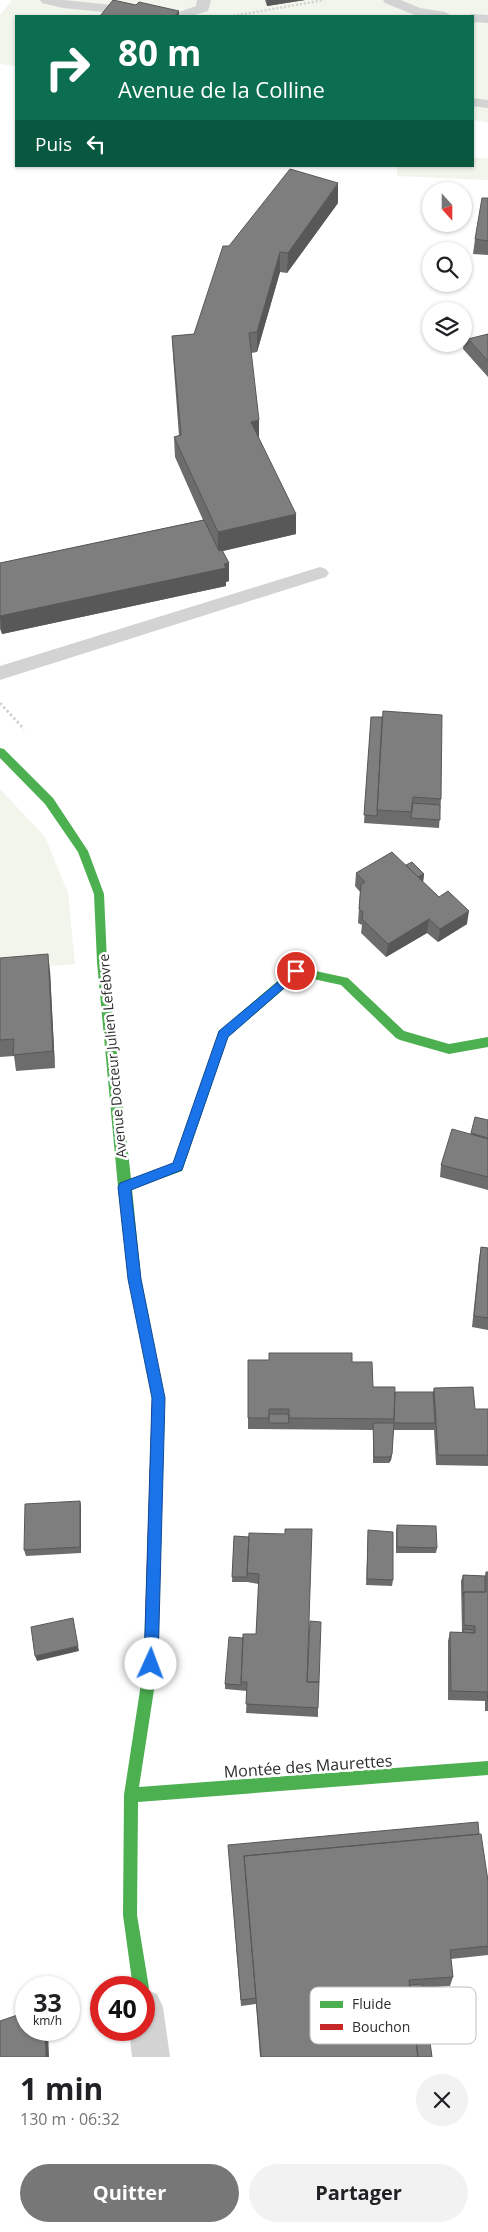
<!DOCTYPE html>
<html lang="fr">
<meta charset="utf-8">
<style>
body{margin:0;font-family:"Open Sans",sans-serif;background:#f2f2f2;color:#202124;height:100vh;display:flex;flex-direction:column;font-size:19px;white-space:nowrap}
*{box-sizing:border-box;margin:0}
p{font-size:16px;color:#757577}
.icon{flex:none;width:28px;height:28px;fill:none;stroke:currentColor;stroke-width:2;stroke-linecap:round;stroke-linejoin:round}
.map{position:relative;height:2057px;overflow:hidden}
.drawer{display:flex;flex-direction:column;background:#fff;flex:1}
.drawer>*{flex:none}
.banner{position:absolute;left:15px;top:15px;width:459px;height:152px;border-radius:0px;box-shadow:0 1px 4px #0004;background:#0b6e4f;color:#fff;overflow:hidden}
.needle{width:32px;rotate:159deg}
.tools{position:absolute;left:422px;top:182px;display:grid;gap:10px}
.tools a{display:grid;place-items:center;width:50px;height:50px;border-radius:50%;background:#fff;box-shadow:0 1px 4px #0004;font-size:25px}
.speed{position:absolute;left:15px;top:1976px;display:flex;gap:10px;font-size:25px;font-weight:700;text-align:center}
.speed>*{display:grid;place-content:center;width:65px;height:65px;border-radius:50%;background:#fff;box-shadow:0 1px 4px #0004;line-height:1}
.speed small{font-size:12px;font-weight:400}
.speed .limit{border:8px solid #d22;background:#fff;color:#111}
.pin{position:absolute;display:grid;place-items:center;width:42px;height:42px;color:#fff;margin:-21px;border:2px solid #fff;border-radius:50%;box-shadow:0 1px 5px #0007}
.me{position:absolute;width:55px;margin:-28px;rotate:2deg;stroke-linejoin:round;filter:drop-shadow(0 0 4px #0008)}
.turn{display:flex;align-items:center;gap:18px;height:105px;padding:0 20px;font-size:22px}
.turn .icon{width:65px;height:65px;stroke-width:2.5}
.turn b{display:block;font-size:35px;line-height:42px}
.then{display:flex;align-items:center;height:48px;padding:0 20px;background:#0003;gap:10px;font-size:19px}
.round{display:grid;place-items:center;flex:none;width:52px;height:52px;border-radius:26px;background:#f2f2f2}
.head{display:flex;align-items:center;justify-content:space-between;height:85px;padding:0 20px}
h1{font-size:30px;font-weight:700;line-height:38px}
.button{display:flex;gap:10px;margin-top:auto;padding:10px 20px}
.button a{flex:1;height:58px;border-radius:30px;background:#777;color:#fff;font-size:20px;font-weight:700;line-height:58px;text-align:center}
.button a+a{background:#f2f2f2;color:#202124}
.map>svg:first-child{display:block}
.green{fill:#f1f5eb}
.lines{fill:none;stroke-linecap:round;stroke-linejoin:round}
.path-far1{stroke:#d3d3d3;stroke-width:2.5;stroke-dasharray:2 2;stroke-linecap:butt}
.path{stroke:#d3d3d3;stroke-width:3;stroke-dasharray:2.5 2.5;stroke-linecap:butt}
.lane{fill:#d3d3d3;fill-rule:evenodd}
.street{fill:#d3d3d3;fill-rule:evenodd}
.fast{fill:#4caf50;fill-rule:evenodd}
.jam{fill:#c62828;fill-rule:evenodd}
.wall{fill:#6c6c6c}
.shaded-wall{fill:#585858}
.building{fill:#7e7e7e;stroke:#585858}
.route{fill:#1a73e8;stroke:#114b97}
.labels{text-anchor:middle;dominant-baseline:central;stroke-width:5;stroke-linejoin:round;paint-order:stroke}
.street-label{font-size:14px;fill:#2e2e2e;stroke:#fff}
.near-street-label{font-size:16px;fill:#2e2e2e;stroke:#fff}
.key{fill:#fff;stroke:#c0c0c0;stroke-width:1}
.key-label{font-size:14px;fill:#2e2e2e}
</style>
<div class="map">
<svg width="488" height="2057" viewBox="0 0 488 2057">
<rect width="100%" height="100%" fill="#fff"/>
<path class="green" d="M12,0H488V122L473,120L472,16H16V66L0,64V15Z
M473,158H488V180L397,176V166H472Z
M0,789L45,837L68,893L75,964L0,970Z"/>
<g class="lines">
<path class="path-far1" d="M233,16L324,0"/>
<path class="path" d="M0,703L24,729"/>
<path class="lane" d="M40,0H64L179,12L196,6L197,0H211L208,11L192,16H143L63,8L42,3Z
M383,0H401L420,8L445,12L452,16H417L385,3Z
M472,14L488,15V23L472,22V16H466Z
M472,98L488,100V108L472,106Z
M320,567L326,569L329,573L326,577L0,680V666Z"/>
<path class="street" d="M144,1989L157,1994L163,2007L170,2057H132L129,2030H144Z"/>
<path class="fast" d="M0,748L4,749L53,798L88,851L104,894L107,962L131,1179L173,1164L219,1031L293,968L297,967L348,978L404,1031L449,1044L488,1037V1047L449,1054L400,1040L396,1038L341,985L299,976L228,1037L182,1171L132,1189L141,1279L164,1397L162,1401L158,1403L154,1401L152,1397L129,1279L118,1187L97,962L94,894L78,852L45,804L0,758Z
M152,1615L157,1617L159,1622L158,1664L139,1787L488,1761V1775L138,1802L137,1915L149,1988L146,1993L144,1994V1988H133L123,1915L124,1795L144,1664L145,1622L147,1617Z"/>
<path class="jam" d="M158,1391L162,1393L164,1397L159,1622L157,1627L152,1629L147,1627L145,1622L152,1397L154,1393Z"/>
</g>
<path class="wall" d="M265,0H305L267,6Z
M488,198V255L473,254L475,239Z
M338,203L287,273L280,272L257,352L251,353L259,438L296,534L223,551L229,581L226,582V586L2,634L0,629V563L203,520L175,457L174,437L179,436L173,356L172,336L194,334L229,246Z
M488,334V377L463,349L464,341Z
M371,717L441,799L439,828L364,823Z
M406,865L424,874L423,882L467,924L438,942L427,933L386,957L361,933L362,925L358,923L360,892L355,886L356,873Z
M0,958L50,971L55,1068L16,1071L14,1056L0,1057Z
M488,1120V1190L440,1177L441,1165L470,1134Z
M481,1247L488,1248V1330L472,1327L479,1259Z
M248,1360L352,1362L373,1387L395,1392H433L434,1388L475,1409H488V1466L436,1465L434,1430H393L392,1454L391,1460L389,1463H373V1430L248,1429Z
M80,1501L81,1507V1553L26,1556L24,1550Z
M397,1525L437,1548L436,1553H396V1531Z
M368,1530L393,1580L392,1586L366,1585Z
M234,1536L308,1651L318,1708V1717L246,1713L247,1691L225,1689V1684L243,1638L256,1634L259,1584L247,1582H232Z
M486,1572H488V1711H485V1701L448,1700V1641L450,1632H462L461,1581L463,1575L485,1576Z
M479,1834L488,1881V1955L451,1959L453,1977L450,1986L423,1988L432,2057H260L256,2004L241,2006L228,1845Z"/>
<path class="shaded-wall" d="M267,0H305L267,6Z
M179,11V16H175Z
M338,183V203L287,273L288,253Z
M280,252V272L257,352V332Z
M259,420V440L251,422Z
M296,514V534L218,552V532Z
M229,563V581L226,582V586L2,634L0,616Z
M424,874L423,882L413,888L414,880Z
M469,911L467,924L438,942L440,929Z
M429,919L427,933L386,957L388,944Z
M48,954L50,971L55,1068L53,1051Z
M392,1454L391,1460L389,1463L390,1457Z
M80,1501L81,1507V1553L80,1547Z
M78,1646L79,1651L37,1661L35,1656Z
M45,2030H48L49,2057H46Z"/>
<path class="building" d="M113,0L136,5L139,2L179,11L175,16H100Z
M290,169L338,183L288,253L280,252L257,332L249,333L259,420L251,422L296,514L218,532L174,437L181,435L172,336L194,334L223,246H229Z
M482,198H488V241L475,239Z
M488,334V361L468,339Z
M468,339L467,345L464,341Z
M204,520L219,551L222,550L229,563L224,564L226,568L0,616V563Z
M383,711L442,715L441,799L413,797L412,812L377,810Z
M371,717H382L377,816L364,815Z
M412,803L440,805V820L411,818Z
M392,852L439,897L448,891L469,911L440,929L429,919L388,944L362,919L363,912L359,909L361,884L365,882L356,873Z
M412,862L424,874L418,877L406,865Z
M48,954L53,1051L13,1055L14,1039L0,1040V958Z
M475,1117L488,1120V1138L471,1133Z
M452,1129L488,1139V1177L441,1165Z
M481,1247L488,1248V1318L474,1316Z
M269,1353H352V1362H372L373,1387H395L394,1419L289,1418V1409H269V1418H248V1360H269Z
M473,1387L475,1409H488V1455H438L434,1388Z
M395,1392H433L435,1423H394Z
M269,1414H288L289,1423H269Z
M373,1423H394L392,1454L390,1457H374Z
M80,1501V1547L24,1550L25,1504Z
M397,1525L436,1526L437,1548L397,1547Z
M285,1529H312L307,1682H319L318,1708L246,1704L247,1682H241L243,1634H256L259,1574L247,1573L249,1533L285,1534Z
M368,1530L393,1532V1580L367,1579Z
M234,1536L249,1537L247,1577H232Z
M486,1572H488V1701L487,1692L451,1691L450,1632L475,1633V1626L464,1625V1592H486Z
M463,1575L485,1576V1592H464L463,1596Z
M73,1618L78,1646L35,1656L31,1627Z
M310,1621L321,1622L319,1682H307Z
M463,1629L474,1630V1633L463,1632Z
M229,1637L243,1638L241,1685L225,1684Z
M478,1822L479,1834L244,1856L256,1998L241,2000L228,1845Z
M481,1834L488,1881V1946L450,1950L453,1977L409,1980L418,2057H261L244,1856Z
M422,1984L432,2057H418L409,1985Z
M26,2012V2030H45L46,2057H0V2021Z"/>
<path class="route" d="M296,967L302,971L300,974L228,1037L182,1170L131,1190L141,1279L165,1398L158,1664L156,1669L151,1671L146,1669L144,1664L152,1398L128,1279L118,1187L120,1183L173,1163L219,1031Z"/>
<g class="labels">
<g class="street-label">
<text transform="translate(112 1056) rotate(-95)">Avenue Docteur Julien Lefebvre</text>
</g>
<g class="near-street-label">
<text transform="translate(308 1766) rotate(-4)">Montée des Maurettes</text>
</g>
</g>
<rect x="310" y="1987" width="166" height="57" rx="8" class="key"/>
<rect x="320" y="2001" width="23" height="7" fill="#4caf50"/>
<rect x="320" y="2024" width="23" height="6" fill="#c62828"/>
<g class="key-label">
<text x="352" y="2009">Fluide</text>
<text x="352" y="2032">Bouchon</text>
</g>
</svg>
<div class="tools">
<a><svg class="needle" viewBox="-14 -14 28 28"><path d="M0-13l5 13h-10z" fill="#e53935"/><path d="M0 13l5-13h-10z" fill="#757577"/></svg></a>
<a><svg class="icon" aria-label="search" viewBox="0 0 24 24"><circle cx="10" cy="10" r="6"/><path d="M15 15l6 6"/></svg></a>
<a><svg class="icon" aria-label="layers" viewBox="0 0 24 24"><path d="M12 4l9 5-9 5-9-5zM3 14l9 5 9-5"/></svg></a>
</div>
<div class="speed"><div>33<small>km/h</small></div><div class="limit">40</div></div>
<div class="pin" style="left:296px;top:971px;background:#d93025"><svg class="icon" aria-label="arrive" viewBox="0 0 24 24"><path d="M6 21V4h12l-3 4 3 4H6"/></svg></div>
<svg class="me" style="left:151px;top:1664px" viewBox="-20 -20 40 40"><circle r="19" fill="#fff"/><path d="M0-13L10 11 0 6-10 11z" fill="#1a73e8"/></svg>
<div class="banner">
<div class="turn"><svg class="icon" aria-label="right" viewBox="0 0 24 24"><path d="M7 20v-9h11M14 6l5 5-5 5"/></svg><div><b>80 m</b>Avenue de la Colline</div></div>
<div class="then">Puis<svg class="icon" aria-label="left" viewBox="0 0 24 24"><path d="M17 20v-9H6M10 6l-5 5 5 5"/></svg></div>
</div>
</div>
<section class="drawer">
<div class="head"><div><h1>1 min</h1><p>130 m · 06:32</p></div><a class="round"><svg class="icon" aria-label="close" viewBox="0 0 24 24"><path d="M6 6l12 12M18 6L6 18"/></svg></a></div>
<div class="button"><a>Quitter</a><a>Partager</a></div>
</section>
